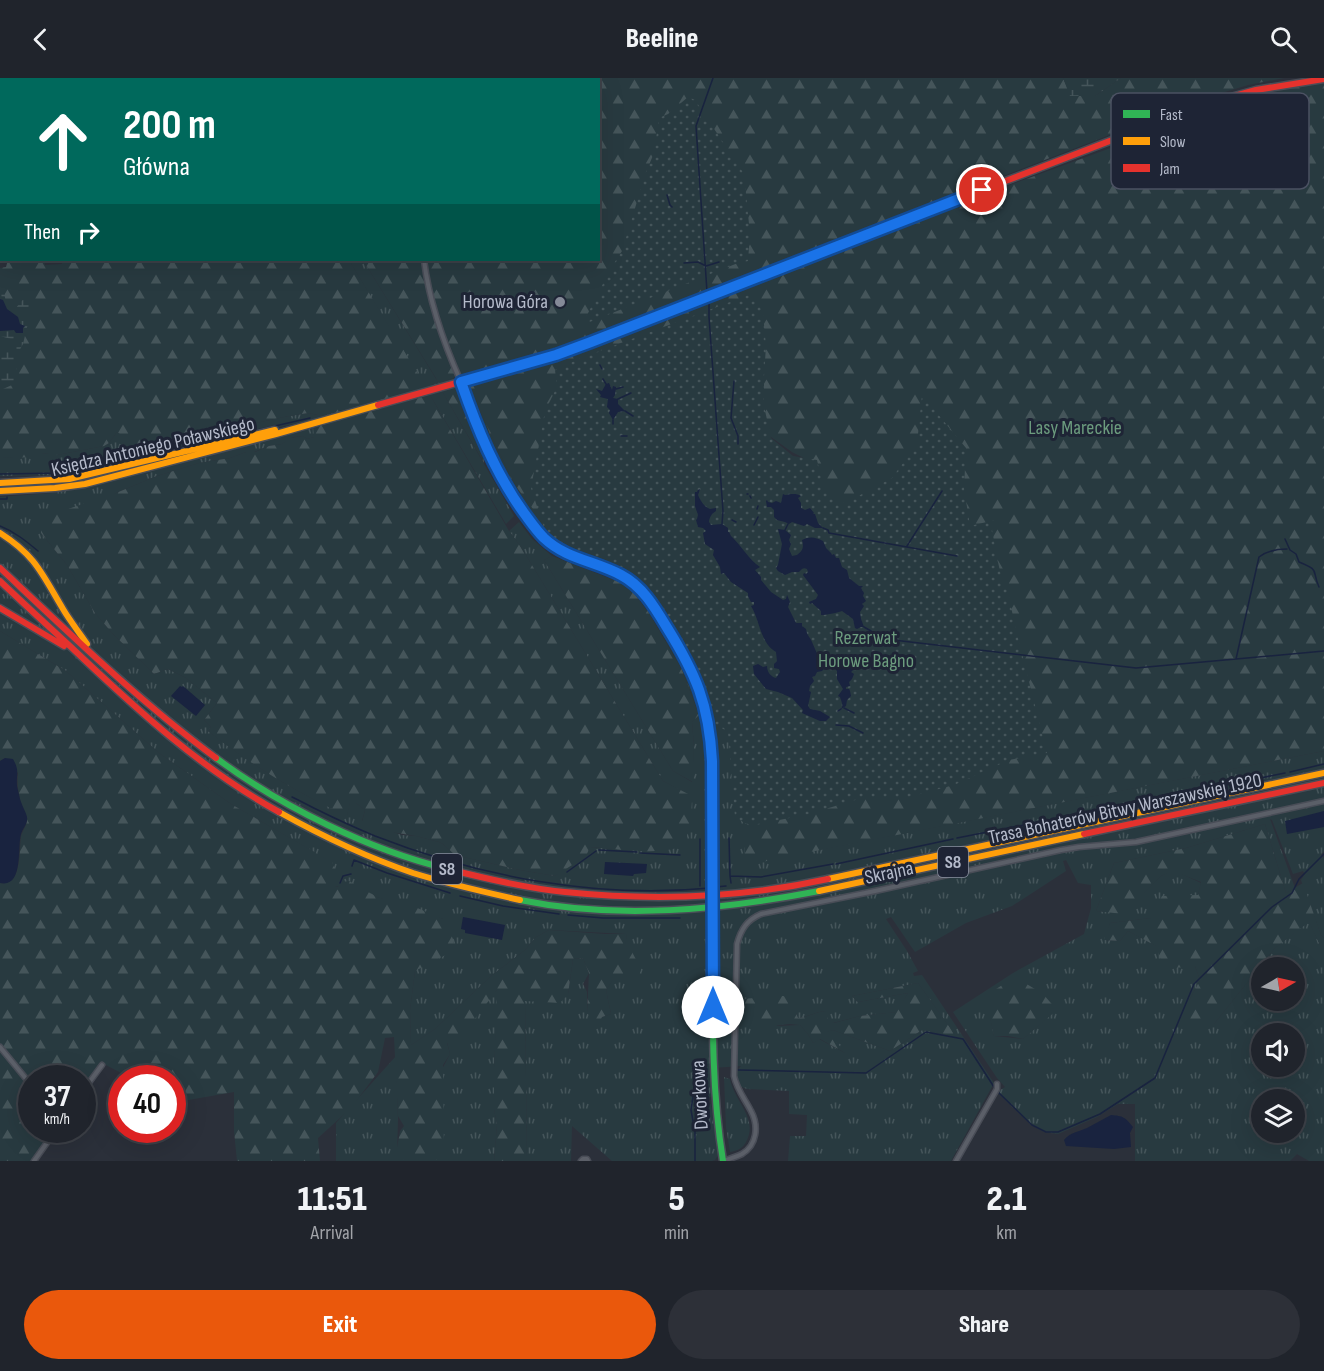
<!DOCTYPE html>
<meta charset="utf-8">
<style>
body{margin:0;font-family:"Sofia Sans Condensed",sans-serif;background:#2d3038;color:#f1f3f6;height:100vh;display:flex;flex-direction:column;font-size:22px;white-space:nowrap}
*{box-sizing:border-box;margin:0}
p{font-size:20px;color:#a2a4a9}
.icon{flex:none;width:33px;height:33px;fill:none;stroke:currentColor;stroke-width:2;stroke-linecap:round;stroke-linejoin:round}
.map{position:relative;height:1083px;overflow:hidden}
.details{display:flex;flex-direction:column;background:#20242c;flex:1}
.details>*{flex:none}
.top-card{position:absolute;left:0px;top:0px;width:600px;height:183px;box-shadow:0 6px 24px #0002,0 0 0 2px #3d4148;background:#00695c;color:#fff;overflow:hidden}
.needle{width:39px;rotate:81deg}
.tools{position:absolute;left:1251px;top:879px;display:grid;gap:12px}
.tools a{display:grid;place-items:center;width:54px;height:54px;border-radius:50%;background:#20242c;box-shadow:0 6px 24px #0002,0 0 0 2px #3d4148;font-size:30px}
.speed{position:absolute;left:18px;top:987px;display:flex;gap:12px;font-size:30px;font-weight:700;text-align:center}
.speed>*{display:grid;place-content:center;width:78px;height:78px;border-radius:50%;background:#20242c;box-shadow:0 6px 24px #0002,0 0 0 2px #3d4148;line-height:1}
.speed small{font-size:15px;font-weight:400}
.speed .limit{border:9px solid #d22;background:#fff;color:#111}
.pin{position:absolute;display:grid;place-items:center;width:51px;height:51px;color:#fff;margin:-26px;border:3px solid #fff;border-radius:50%;box-shadow:0 2px 6px #0007}
.me{position:absolute;width:66px;margin:-33px;rotate:0deg;stroke-linejoin:round;filter:drop-shadow(0 0 4px #0008)}
.turn{display:flex;align-items:center;gap:21px;height:126px;padding:0 24px;font-size:27px}
.turn .icon{width:78px;height:78px;stroke-width:2.5}
.turn b{display:block;font-size:42px;line-height:51px}
.then{display:flex;align-items:center;height:57px;padding:0 24px;background:#0003;gap:12px;font-size:22px}
.eta{display:flex;justify-content:space-evenly;align-items:center;height:102px;text-align:center}
.eta b{font-size:36px;font-weight:800;line-height:42px}
.action{display:flex;gap:12px;margin-top:auto;padding:12px 24px}
.action a{flex:1;height:69px;border-radius:36px;background:#ea580c;color:#fff;font-size:24px;font-weight:800;line-height:69px;text-align:center}
.action a+a{background:#2d3038;color:#f1f3f6}
header{display:flex;justify-content:space-between;align-items:center;height:78px;padding:0 24px;background:#20242c;font-size:27px;font-weight:800}
.map>svg:first-child{display:block}
.grass{fill:url(#grass-tufts);fill-rule:evenodd}
.forest{fill:url(#forest-firs);fill-rule:evenodd}
.wetland{fill:url(#wetland-marsh)}
.park{fill:url(#park-dots)}
.water{fill:#19233f}
.lines{fill:none;stroke-linecap:round;stroke-linejoin:round}
.stream{stroke:#19233f;stroke-width:1.5}
.street-casing{stroke:#494d57;stroke-width:7}
.fast-casing{stroke:#494d57;stroke-width:9}
.slow-casing{stroke:#494d57;stroke-width:9}
.jam-casing{stroke:#494d57;stroke-width:9}
.street{stroke:#5b5f68;stroke-width:4}
.fast{stroke:#30b455;stroke-width:6}
.slow{stroke:#ff9f0a;stroke-width:6}
.jam{stroke:#e5322d;stroke-width:6}
.slow-bridge-casing{stroke:#494d57;stroke-width:9;stroke-linecap:butt}
.slow-bridge{stroke:#ff9f0a;stroke-width:6}
.route-casing{stroke:#114b97;stroke-width:15}
.route{stroke:#1a73e8;stroke-width:10}
.poi-dot{fill:#858a98;stroke:#1e2435;stroke-width:2}
.labels{text-anchor:middle;dominant-baseline:central;stroke-width:6;stroke-linejoin:round;paint-order:stroke}
.shield{fill:#1e2435;stroke:#888e9e;stroke-width:1.5}
.shield-label{font-size:18px;font-weight:bold;fill:#b5bbcb}
.poi-label{font-size:20px;fill:#b5bbcb;stroke:#1e2435;text-anchor:end}
.park-label{font-size:20px;fill:#6c9c7e;stroke:#1e2435}
.street-label{font-size:20px;fill:#b5bbcb;stroke:#1e2435}
.key{fill:#1e2435;stroke:#4b5162;stroke-width:1.5}
.key-label{font-size:16px;fill:#b5bbcb}
</style>
<header><svg class="icon" aria-label="back" viewBox="0 0 24 24"><path d="M15 5l-7 7 7 7"/></svg>Beeline<svg class="icon" aria-label="search" viewBox="0 0 24 24"><circle cx="10" cy="10" r="6"/><path d="M15 15l6 6"/></svg></header>
<div class="map">
<svg width="1324" height="1083" viewBox="0 0 1324 1083">
<defs>
<pattern id="grass-tufts" width="24" height="20" patternUnits="userSpaceOnUse" patternTransform="scale(1.5)"><rect width="24" height="20" fill="#283a40"/><path d="M3 7l-1-3M5 7V3M7 7l1-3M15 17l-1-3M17 17v-4M19 17l1-3" fill="none" stroke="#45555a"/></pattern>
<pattern id="forest-firs" width="22" height="20" patternUnits="userSpaceOnUse" patternTransform="scale(1.5)"><rect width="22" height="20" fill="#283a40"/><path d="M5 1l3.5 6h-7zM16 11l3.5 6h-7z" fill="#45555a"/></pattern>
<pattern id="wetland-marsh" width="20" height="14" patternUnits="userSpaceOnUse" patternTransform="scale(1.5)"><rect width="20" height="14" fill="#283a40"/><path d="M1 5h8M5 5V1M11 12h8M15 12V8" fill="none" stroke="#45555a"/></pattern>
<pattern id="park-dots" width="8" height="8" patternUnits="userSpaceOnUse" patternTransform="scale(1.5)"><rect width="8" height="8" fill="#283a40"/><path d="M2 2h.1M6 6h.1" fill="none" stroke="#45555a" stroke-width="1.8" stroke-linecap="round"/></pattern>
</defs>
<rect width="100%" height="100%" fill="#2b303a"/>
<path class="grass" d="M349,182H363L438,304L454,300L453,302L312,342L182,370L86,393L66,397L0,398V380L15,379L42,375L57,377L104,368L109,365L117,354L120,355L123,365L127,372L129,373L284,339L308,335L317,337L425,309Z
M749,196L748,200L587,263L546,277L465,299H462L461,297L464,298C546,275 625,245 704,214H707L708,212Z
M453,309L442,313L514,438L506,446L430,317L314,349V359L307,361L303,358L293,359L282,366L269,368L254,374H246L230,380L199,385L157,398L116,415L41,455L67,487L95,535L113,556L154,596L168,591L186,600L217,625L204,642L211,649L208,653C254,688 294,714 347,737L350,724L356,725L365,732L362,743L402,757L416,758L439,764L443,766L455,777L520,792L555,798L590,769L649,773L691,718L663,703L521,469L509,453L519,444L532,461L552,478L544,482L673,693L692,704L694,669L692,644L699,636L682,592L659,551L667,546L640,508L572,475L556,467L545,457L516,419L497,386L490,370C506,401 528,445 556,465C579,481 608,483 631,499C648,511 657,529 668,545L670,544C660,527 650,509 633,497C608,480 575,478 551,458C520,432 494,373 478,337L481,335L510,397L518,411L536,434L617,483L650,507L731,649L813,773L1324,673V773L1321,777L1324,780V860L1321,857L1301,802L1305,796L1303,793L1293,796L1272,742L1270,741L1295,810L1286,815L1265,746L1186,770L1114,785L1096,833L1123,835L1161,798L1173,792L1201,805L1198,817L1151,840L1110,845L1105,862L1120,863L1128,853L1195,888L1200,902L1189,923L1214,946L1275,870L1309,843L1320,867H1324V1083H1309L1297,1076L1290,1083H1135V1026H1118L1097,1039L1058,1056L1044,1054L1031,1047L997,1014L1005,1009L997,1000L953,934L1013,895L1084,856L1091,830V807L1078,805L1066,782L1063,783L1066,793L1012,828L966,845L915,874L891,839L886,841L907,873L918,893L913,895L914,898L922,897L994,1005L951,1083H788L790,1058H806L807,1037L789,1036V1013L747,1011L739,1008L736,994L741,988L712,990L711,1019L701,1021L702,1025L704,1050H708L707,1027L711,1026L718,1077L715,1082L712,1083H612L572,1048L571,1083H527L525,923L568,916L573,881L583,880L589,895L583,906L587,914V935L602,939L611,936L606,912C619,895 623,878 627,856L549,852L536,859L525,872L491,898L435,951L411,967L410,932L415,893L443,841L377,819L367,814L335,808L331,784L231,726L159,675L66,593L0,553V459L11,465L44,491C33,473 19,461 0,451V419L53,415L89,409ZM1262,890H1294V922H1262ZM918,905L955,957L922,952L890,973L833,952L826,954L845,975L819,961L813,965L808,956L800,947L776,948L796,935L798,940C809,939 816,933 827,933V943L833,945L860,938L897,934L908,915L858,924L852,918ZM986,918L1056,932L1023,961L994,958ZM1262,956H1294V988H1262ZM1262,1022H1294V1054H1262Z
M498,911L494,991V1031L497,1047L494,1083H336V1045L396,978L398,1041L397,1078L450,976L447,964Z
M724,999L730,1001C734,1023 759,1041 746,1064C743,1070 737,1073 730,1074L726,1049Z"/>
<path class="forest" d="M460,0H1063L1071,18H1095L1121,0H1284L1248,7L1208,19L549,273L464,298L461,297L439,305L363,182H598V2H460Z
M1324,4V673L795,777L752,786L745,785V763L734,660L692,572L641,497L557,459L539,439L518,411L510,397L471,314L470,307L474,305L512,296L518,291L554,281H560L950,129L1275,10ZM764,354L792,374L810,383L841,462Z
M8,182H44L45,187L62,186V182H349L426,309L323,338L308,335L284,339L129,373L127,372L123,365L118,362L120,356L117,354L109,365L104,368L57,377L49,378V376L42,375L40,379L0,380V190L6,189Z
M453,309L460,311C459,326 470,349 476,363C479,370 484,378 484,385L442,313Z
M430,317L509,453L521,469L663,703L692,718C692,729 690,760 682,767C667,779 610,770 590,769L586,778L555,798L520,792L455,777L443,766L439,764L416,758L391,754L362,744L365,732L356,725H350L347,738C297,715 251,687 208,653L211,649L204,642L217,625L186,600L168,591L154,596L113,556L95,535L67,487L41,455V443L47,438L116,415L157,398L199,385L230,380L246,374H255L269,368L282,366L290,360L303,358L307,361L314,359L313,349Z
M552,478L619,504L633,514L649,535L682,592L699,637L692,644L694,669L693,704L673,693L544,482Z
M0,553L66,593L159,675L231,726L332,784L336,794L335,808L338,809L342,804L349,803L377,819L415,829L443,841L453,861L455,872L415,893L410,932L411,967L435,951L491,898L525,872L536,859L549,852L605,856H627L625,870L632,874L641,891L638,901L631,899L620,904L615,899L606,912L611,936L602,939L600,943L594,942L587,935L589,895L583,880L573,881L568,916L560,925L525,923L527,1083H494L497,1047L494,1031V991L497,912L457,964L447,965L450,976L443,987L444,1082L395,1081L400,1053L404,1048L398,1038L394,959L385,960L378,994L351,1030L318,1060L320,1083H237L234,1053V1014L177,1024L173,1021L172,1000H131L102,985L83,1012L82,1000H32V1052H53L32,1083H0V805C22,809 19,773 21,759C22,753 27,748 27,741C27,737 23,733 22,728C18,717 17,706 18,695L5,680L0,683Z
M1265,746L1286,815L1303,805L1321,857L1324,860V867H1320L1309,844L1275,870L1214,946C1203,947 1190,946 1185,935L1189,923L1200,902L1195,888L1164,891L1156,868L1128,853L1120,863L1104,862L1110,845L1151,840L1162,818L1198,817L1201,804L1173,793L1161,798L1123,836L1096,833L1114,785L1186,770Z
M1015,899L1043,916L1057,932L1023,961L1008,958H994L985,918Z
M918,905L956,958L922,952L890,973L833,952L827,954L847,976L820,961L813,965L808,956L800,947L789,946L765,949L742,941V921L782,918L798,919L800,929L796,935L798,940C810,939 816,933 827,933L828,942L834,945L860,938L896,934L908,915L858,924L852,918Z"/>
<path class="wetland" d="M1063,0H1121L1095,18H1070Z
M0,212C7,215 4,224 8,229L15,231C21,225 22,218 32,223L34,231L30,237L23,266L18,275L15,302L12,307L3,311L0,316V270H2V266H16V263H4V261H11L0,258V253L14,252L23,255V250L25,249L20,246L18,239L7,231L3,223L0,221Z"/>
<path class="park" d="M688,19L695,22L744,96L750,156L748,183L738,185L582,247L611,190L622,173L646,94L654,75L659,40L668,36Z
M754,215L763,236L766,268L764,298V328L771,360L793,378L817,382L824,412L840,426L849,423L892,400L917,366L922,317L966,370L964,410L970,448L995,442L992,452L998,484L1002,502L1008,514L1015,548L1047,675L1009,682L954,707L901,721L865,719L809,736L750,748L735,739L728,654L714,645L705,610L696,588L653,516L642,504L624,492L567,469L545,453L531,410L545,333L557,309L555,292L581,280Z"/>
<path class="water" d="M0,221L3,222L7,231L18,239L20,246L25,248L23,250V255H16L14,252L0,253Z
M609,305L612,312L613,308L616,309L615,317L613,320L618,321V326L625,333L618,334L613,342L609,335L610,332L607,329L608,321L600,319L601,317L596,311L602,313L606,306Z
M700,411L698,417C700,422 704,429 710,431L716,430V433C712,435 709,440 709,444L711,447L722,446L728,450V454H729L731,458C741,467 749,482 760,489L755,492L761,499V502L771,514L783,522L786,521L787,517L790,524L788,529L796,545H802V548L806,551C807,558 810,559 812,564C817,576 818,579 828,586L822,593L817,594L815,598L812,599L814,603L810,608L809,613L811,614L808,628L810,631L820,633L830,639L826,643H820L802,635L803,632L792,620L778,614L766,611L754,596L753,588L758,586L763,589L767,588C767,594 771,599 776,600L780,594L779,591L774,590V586L777,583L776,574C760,565 760,542 751,528L754,527V524H751L748,518V515L731,504L724,495L721,496L720,489L713,477L714,472L705,466L703,455L706,453L703,450L698,449L696,442L697,441L698,437L695,428V414H697L698,412Z
M783,416L785,417C791,416 796,415 801,418L798,420L801,425V430L805,432L810,430L814,435L813,436H815L818,445L823,450H815L807,446L804,448L792,444L789,446L785,444L777,442L774,439V432L771,429H767L766,423L767,422L768,424L772,425L776,423L781,425Z
M778,451L785,452L791,457L789,462L791,466L789,471L792,478L797,477C803,473 804,469 802,462C810,458 815,459 823,463L826,470L831,475L832,477L834,476L836,480H839L842,489L847,492L849,500L859,508H863L861,510L864,515L863,518L866,523L862,526L864,528L860,534L861,541L864,549H861L857,551L855,550L853,541L842,533C836,535 826,537 821,537V533L812,525L810,526L809,524L816,521L818,517L803,497L804,495L806,496L808,494L807,491C803,489 801,492 799,494H792L785,497L778,493L776,490L778,487L782,466Z
M841,582H842L844,585L856,589L851,594L854,596L852,601L849,604L850,608L846,609V611H849L850,613L851,618L847,622L846,628L841,631C844,627 841,623 840,619L838,618L843,611L837,601V593L831,586Z
M180,608L182,609L183,608L205,627L196,638L171,618Z
M5,680L13,681C20,693 16,696 17,708C18,712 19,717 20,721C22,728 26,734 27,739C28,746 23,750 21,756C17,769 24,810 0,805V683Z
M1324,733V749L1287,756L1285,743Z
M605,784L647,786L646,795L634,796L633,798L604,796Z
M463,839L505,847L502,862L465,855V852L461,851Z
M1111,1037C1123,1038 1125,1039 1133,1049L1130,1055L1131,1069L1114,1071L1066,1068L1064,1062C1071,1054 1078,1054 1087,1050C1095,1046 1103,1041 1111,1037Z"/>
<g class="lines">
<path class="stream" d="M246,0V2
M667,117L670,127L672,129
M684,185L698,184L706,188L719,184
M707,214L696,48L713,0
M709,221V239L723,433L722,446
M600,287L602,291
M603,301L606,306
M734,303L731,340L738,358V366
M616,311L623,309
M618,321L631,315
M463,322L478,363L515,433
M625,333L633,338
M613,346V342
M621,358H627
M118,384L310,340
M0,396L65,395L102,387
M747,416H748
M750,418L751,420
M0,421H7V419
M757,431L758,428
M732,442L736,444
M524,445C545,471 562,480 592,492C606,497 621,502 634,512C645,521 653,537 661,549
M754,447L758,439
M0,448C15,454 26,463 38,473
M823,450L828,452L829,455L957,478
M785,452L788,446
M1285,461L1290,472L1296,476L1299,484C1321,493 1311,491 1319,509
M907,468L942,413
M864,549L871,553L876,560L1136,590L1324,573
M1236,581L1259,479C1267,473 1276,471 1287,471
M828,586H831
M844,630L854,635
M838,633L841,631
M836,647L849,648L863,655
M1290,694L1324,686
M1186,715L1285,695
M292,719C301,723 311,729 320,733C338,742 356,750 375,758C480,799 597,821 710,810
M1078,736L1181,716
M729,760L730,798
M957,760L1074,737
M599,772L637,774
M640,775L680,777
M836,786L953,761
M352,788L354,782L387,795L450,815
M567,794L596,773
M340,805L343,798L351,796
M731,805L730,798L761,799L833,786
M700,808V761
M715,809L726,808
M460,818L503,828L559,836
M568,837L603,840H680
M738,992L866,995L926,954L963,961L994,1009
M998,1014L1032,1047L1046,1054H1058L1100,1036L1155,1000L1194,906L1272,829L1292,815L1299,801L1324,776
M695,1083V1054L691,1032L695,1005L698,996L702,992L707,991"/>
<defs>
<path id="street" d="M380,0V2
M450,0V2
M424,182C429,223 444,266 461,304
M0,969L32,1008
M82,1014L102,987
M34,1083L56,1052
M581,1083L583,1081H587L588,1083
M723,1083C729,1081 736,1079 742,1076C757,1067 759,1048 751,1033C745,1021 737,1012 734,998L737,866C741,851 747,842 761,836L875,813L1061,772L1079,769L1136,764L1324,723
M956,1083L997,1011V1006"/>
<path id="fast" d="M461,304C480,355 505,426 547,462C574,485 606,485 632,504C647,515 656,531 665,547C682,574 699,602 706,633C713,662 713,693 713,723
M216,680C282,729 369,772 448,791
M520,822C618,842 721,832 819,813
M713,842C713,923 710,1003 723,1083"/>
<path id="slow" d="M756,200L1003,104
M0,405L69,401L275,352
M0,413L55,410L85,406L276,356L378,327
M0,455C36,478 42,496 63,531C70,543 79,554 87,566
M279,734C322,758 366,779 413,795C448,806 484,814 520,822
M828,801L1324,695
M819,813L1084,756"/>
<path id="jam" d="M1003,104L1206,26L1256,12L1324,1
M378,327L556,277L756,200
M0,490C70,556 139,623 216,680
M0,503C23,525 47,547 71,569C135,630 201,691 279,734
M0,530L64,568
M713,723V804
M1084,756L1324,705
M448,791C487,801 525,810 565,814C653,823 742,820 828,801"/>
</defs>
<use href="#street" class="street-casing"/>
<use href="#fast" class="fast-casing"/>
<use href="#slow" class="slow-casing"/>
<use href="#jam" class="jam-casing"/>
<use href="#street" class="street"/>
<use href="#fast" class="fast"/>
<use href="#slow" class="slow"/>
<use href="#jam" class="jam"/>
<defs>
<path id="slow-bridge" d="M713,804V842"/>
</defs>
<use href="#slow-bridge" class="slow-bridge-casing"/>
<use href="#slow-bridge" class="slow-bridge"/>
</g>
<g class="lines">
<defs>
<path id="route" d="M713,929L712,683C709,626 696,596 666,548C654,528 642,508 621,497C595,483 566,481 544,460C536,452 530,443 524,435C495,395 477,350 461,304L556,277L591,264L982,112"/>
</defs>
<use href="#route" class="route-casing"/>
<use href="#route" class="route"/>
</g>
<circle class="poi-dot" cx="560" cy="224" r="6"/>
<g class="labels">
<g class="shield">
<rect x="938" y="769" width="30" height="30" rx="4.5"/>
<rect x="432" y="776" width="30" height="30" rx="4.5"/>
</g>
<g class="shield-label">
<text x="953" y="784">S8</text>
<text x="447" y="791">S8</text>
</g>
<g class="poi-label">
<text x="548" y="224">Horowa Góra</text>
</g>
<g class="park-label">
<text x="1075" y="350">Lasy Mareckie</text>
<text x="866" y="560">Rezerwat<tspan x="866" dy="23">Horowe Bagno</tspan></text>
</g>
<g class="street-label">
<text transform="translate(153 369) rotate(-13)">Księdza Antoniego Poławskiego</text>
<text transform="translate(1125 731) rotate(-12)">Trasa Bohaterów Bitwy Warszawskiej 1920</text>
<text transform="translate(889 795) rotate(-12)">Skrajna</text>
<text transform="translate(700 1017) rotate(-93)">Dworkowa</text>
</g>
</g>
<rect x="1111" y="15" width="198" height="96" rx="9" class="key"/>
<rect x="1123" y="32" width="27" height="8" fill="#30b455"/>
<rect x="1123" y="59" width="27" height="8" fill="#ff9f0a"/>
<rect x="1123" y="86" width="27" height="8" fill="#e5322d"/>
<g class="key-label">
<text x="1160" y="42">Fast</text>
<text x="1160" y="69">Slow</text>
<text x="1160" y="96">Jam</text>
</g>
</svg>
<div class="tools">
<a><svg class="needle" viewBox="-14 -14 28 28"><path d="M0-13l5 13h-10z" fill="#e53935"/><path d="M0 13l5-13h-10z" fill="#a2a4a9"/></svg></a>
<a><svg class="icon" aria-label="sound" viewBox="0 0 24 24"><path d="M4 9h4l5-4v14l-5-4H4zM17 9q2 3 0 6"/></svg></a>
<a><svg class="icon" aria-label="layers" viewBox="0 0 24 24"><path d="M12 4l9 5-9 5-9-5zM3 14l9 5 9-5"/></svg></a>
</div>
<div class="speed"><div>37<small>km/h</small></div><div class="limit">40</div></div>
<div class="pin" style="left:982px;top:112px;background:#d93025"><svg class="icon" aria-label="arrive" viewBox="0 0 24 24"><path d="M6 21V4h12l-3 4 3 4H6"/></svg></div>
<svg class="me" style="left:713px;top:929px" viewBox="-20 -20 40 40"><circle r="19" fill="#fff"/><path d="M0-13L10 11 0 6-10 11z" fill="#1a73e8"/></svg>
<div class="top-card">
<div class="turn"><svg class="icon" aria-label="ahead" viewBox="0 0 24 24"><path d="M12 20V5M6 11l6-6 6 6"/></svg><div><b>200 m</b>Główna</div></div>
<div class="then">Then<svg class="icon" aria-label="right" viewBox="0 0 24 24"><path d="M7 20v-9h11M14 6l5 5-5 5"/></svg></div>
</div>
</div>
<section class="details">
<div class="eta">
<div><b>11:51</b><p>Arrival</p></div>
<div><b>5</b><p>min</p></div>
<div><b>2.1</b><p>km</p></div>
</div>
<div class="action"><a>Exit</a><a>Share</a></div>
</section>
